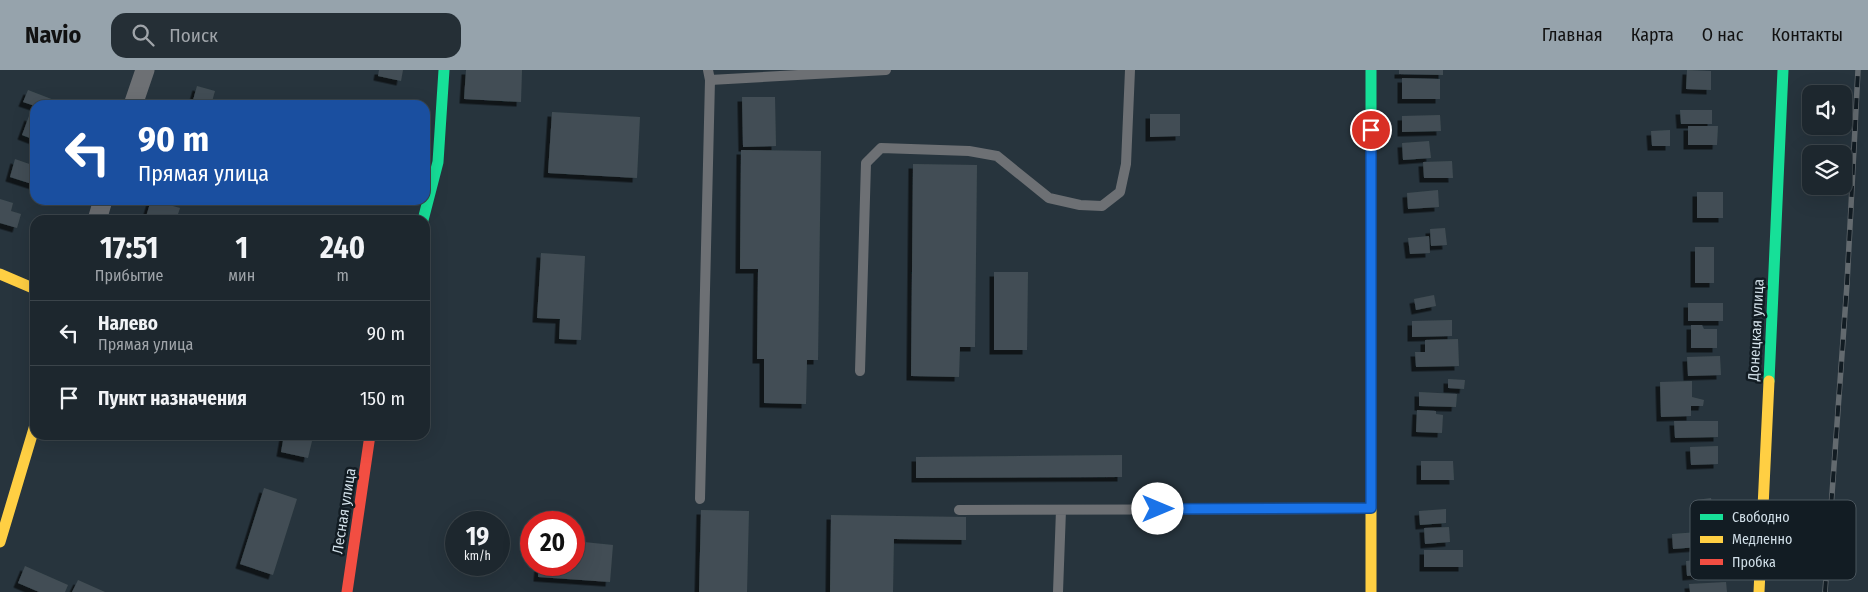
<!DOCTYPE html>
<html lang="ru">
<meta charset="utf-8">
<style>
body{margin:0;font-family:"Fira Sans Condensed",sans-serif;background:#252f36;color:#f1f3f6;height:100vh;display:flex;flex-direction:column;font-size:19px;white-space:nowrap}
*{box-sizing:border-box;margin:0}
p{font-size:16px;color:#a0a5aa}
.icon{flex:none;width:28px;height:28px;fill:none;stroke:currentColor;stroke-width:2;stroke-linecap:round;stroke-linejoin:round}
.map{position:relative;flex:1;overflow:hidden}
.panel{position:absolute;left:30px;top:145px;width:400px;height:225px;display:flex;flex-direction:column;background:#1d272e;border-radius:15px;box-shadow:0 5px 20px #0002,0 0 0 1px #3b444a}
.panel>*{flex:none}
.top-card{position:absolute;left:30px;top:30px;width:400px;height:105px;border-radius:15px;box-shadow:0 5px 20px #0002,0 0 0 1px #3b444a;background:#1a4fa0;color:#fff;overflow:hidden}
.controls{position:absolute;left:1802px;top:15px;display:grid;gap:10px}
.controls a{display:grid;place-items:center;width:50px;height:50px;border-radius:10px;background:#1d272e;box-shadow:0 5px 20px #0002,0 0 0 1px #3b444a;font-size:25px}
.speed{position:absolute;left:445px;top:441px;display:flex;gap:10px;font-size:25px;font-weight:700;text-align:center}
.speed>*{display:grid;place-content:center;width:65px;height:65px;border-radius:50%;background:#1d272e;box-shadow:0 5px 20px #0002,0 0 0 1px #3b444a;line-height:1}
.speed small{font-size:12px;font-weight:400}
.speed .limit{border:8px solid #d22;background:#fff;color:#111}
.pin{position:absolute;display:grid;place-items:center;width:42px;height:42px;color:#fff;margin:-21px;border:2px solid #fff;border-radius:50%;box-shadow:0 1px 5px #0007}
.me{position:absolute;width:55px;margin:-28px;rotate:90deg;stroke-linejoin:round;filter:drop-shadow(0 0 4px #0008)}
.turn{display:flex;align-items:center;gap:18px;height:105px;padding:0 25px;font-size:22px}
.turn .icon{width:65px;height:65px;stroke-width:2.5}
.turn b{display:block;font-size:35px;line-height:42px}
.eta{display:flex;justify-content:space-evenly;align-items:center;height:85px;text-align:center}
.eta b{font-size:30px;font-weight:700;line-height:35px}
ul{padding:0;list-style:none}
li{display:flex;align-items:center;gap:15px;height:65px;padding:0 25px;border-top:1px solid #3b444a}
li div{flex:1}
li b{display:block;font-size:19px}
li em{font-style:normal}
header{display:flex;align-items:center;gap:30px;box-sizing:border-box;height:70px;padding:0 25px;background:#96a3ac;color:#111}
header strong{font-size:24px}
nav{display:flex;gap:28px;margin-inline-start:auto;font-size:18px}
.search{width:350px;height:45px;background:#252f36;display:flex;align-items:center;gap:12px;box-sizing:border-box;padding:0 18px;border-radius:15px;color:#a0a5aa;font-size:19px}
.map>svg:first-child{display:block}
.building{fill:#424e54;filter:url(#shadow)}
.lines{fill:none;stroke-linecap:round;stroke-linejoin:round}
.lane{stroke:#6d7074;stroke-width:10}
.street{stroke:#6d7074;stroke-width:19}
.fast{stroke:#16e098;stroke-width:11}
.slow{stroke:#ffcf43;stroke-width:11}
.jam{stroke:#f24e42;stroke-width:11}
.rail-casing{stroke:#636a6f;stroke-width:5.5}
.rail{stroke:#121c23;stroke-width:4;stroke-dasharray:11;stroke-linecap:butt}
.route-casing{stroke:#114b97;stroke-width:12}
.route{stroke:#1a73e8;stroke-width:9}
.labels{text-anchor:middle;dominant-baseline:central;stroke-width:5;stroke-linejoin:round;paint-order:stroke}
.street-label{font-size:15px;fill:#d1dfe8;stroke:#121c23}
.key{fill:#121c23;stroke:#4b565e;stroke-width:1}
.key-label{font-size:14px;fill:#d1dfe8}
</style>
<header>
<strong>Navio</strong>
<div class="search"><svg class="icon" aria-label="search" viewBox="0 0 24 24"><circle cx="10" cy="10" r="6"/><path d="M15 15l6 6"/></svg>Поиск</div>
<nav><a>Главная</a><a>Карта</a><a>О нас</a><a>Контакты</a></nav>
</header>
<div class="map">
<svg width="1868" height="522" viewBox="0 0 1868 522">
<defs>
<filter id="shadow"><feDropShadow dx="-4.5" dy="4.5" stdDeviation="0" flood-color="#0009"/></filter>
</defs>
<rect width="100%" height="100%" fill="#27343d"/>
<path class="building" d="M379,0H403L401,11L378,6Z
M466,0H522L521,32L464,29Z
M1399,0H1443V5L1399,4Z
M1687,0L1711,1V20L1686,19Z
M1402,8L1440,9V29H1402Z
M197,16L215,21L211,35L193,30Z
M28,20L54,30L52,35H35V36L23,32Z
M742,27H775L776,76L743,77Z
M1680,40H1712V54H1681Z
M552,42L640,47L637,108L548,103Z
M1150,44H1180V66L1150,67Z
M1440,45L1441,61L1402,62V46Z
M29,46L35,49V70L22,65Z
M1688,56H1718L1717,75H1688Z
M1670,60V76H1652L1651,61Z
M1429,71L1431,88L1403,90L1402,73Z
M741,80L821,81L818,290H807L806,334L764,333V289H757L758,199H740Z
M15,89L35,96V115L10,107Z
M1452,91L1453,108H1424L1423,92Z
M913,94L977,95L975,277H960L959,307L911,306Z
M1438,120L1439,137L1408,139L1407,123Z
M1697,122H1723V148H1697Z
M0,129L13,133L11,141L21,144L17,158L0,153Z
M151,130L180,138L176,150H145Z
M1445,158L1447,175L1431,176L1430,159Z
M1429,166L1430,183L1410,184L1408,168Z
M1695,177H1714V213H1695Z
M541,183L585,186L581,270L559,269L560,249L537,248Z
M994,202H1028L1027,280H994Z
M1434,225L1436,236L1416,240L1414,229Z
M1688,233H1723V251H1688Z
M1452,250V266L1412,267V251Z
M1691,255H1702L1704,259H1717V278H1691Z
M1458,269L1459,296L1416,297L1415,282H1425V270Z
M1720,286L1721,305L1688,306L1687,287Z
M1448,309L1465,310L1464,319L1448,318Z
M1692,311V327L1704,330L1703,336H1691V346L1661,347L1660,312Z
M1419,322L1457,324L1456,337L1419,336Z
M1417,340L1436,341V344L1443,345L1442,363L1416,362Z
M1674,351H1718V367L1675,368Z
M284,365L312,371L308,388L281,382Z
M1718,376V394L1691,395L1690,377Z
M1122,385V407L916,408V387Z
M1421,391H1453L1454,410H1421Z
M264,418L297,429L273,505L240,494Z
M1711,428L1712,434L1719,433L1721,447L1698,450L1696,430Z
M1446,439V453L1420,455L1419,441Z
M701,440L749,441L747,522H699Z
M831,445L966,447V470L894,469L893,522H830Z
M1449,457L1450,472L1425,474L1424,458Z
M1698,462L1699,477L1673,479L1672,464Z
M574,471L613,475L610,512L538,507L539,495H574Z
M1424,480H1463V497H1424Z
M1719,488L1720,503L1687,506L1686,491Z
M25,496L68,515L65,522H39L18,513Z
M78,510L105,522H72Z
M1726,512L1727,522H1690L1689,514Z"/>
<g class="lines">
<path class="lane" d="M710,10L886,0
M860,301L866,93L881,78L969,81L997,86L1049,128L1080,135L1102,136L1120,122L1126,94L1130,0
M700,429L710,10L708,0
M959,440L1370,439
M1058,522L1061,440"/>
<path class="street" d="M133,35L145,0
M97,150L103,130"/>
<path class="fast" d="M1371,0V272
M423,150L438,92L444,0
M1769,311L1783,0"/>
<path class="slow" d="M0,204L35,219
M1371,272V522
M0,472L35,355
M1759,522L1769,311"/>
<path class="jam" d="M347,522L370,365"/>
<defs>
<path id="rail" d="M1825,522L1847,214L1858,0"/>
</defs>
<use href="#rail" class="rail-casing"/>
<use href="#rail" class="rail"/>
</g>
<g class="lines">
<defs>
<path id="route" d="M1158,439L1371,438V60"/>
</defs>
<use href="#route" class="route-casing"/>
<use href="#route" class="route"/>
</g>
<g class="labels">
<g class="street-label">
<text transform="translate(1756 260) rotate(-87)">Донецкая улица</text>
<text transform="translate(344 441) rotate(-81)">Лесная улица</text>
</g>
</g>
<rect x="1690" y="430" width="166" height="80" rx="8" class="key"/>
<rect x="1700" y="444" width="23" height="6" fill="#16e098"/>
<rect x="1700" y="466" width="23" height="7" fill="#ffcf43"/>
<rect x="1700" y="489" width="23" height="6" fill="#f24e42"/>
<g class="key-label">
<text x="1732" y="452">Свободно</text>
<text x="1732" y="474">Медленно</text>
<text x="1732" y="497">Пробка</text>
</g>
</svg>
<div class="controls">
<a><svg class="icon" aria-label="sound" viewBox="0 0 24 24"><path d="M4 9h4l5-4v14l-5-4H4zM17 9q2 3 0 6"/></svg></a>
<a><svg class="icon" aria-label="layers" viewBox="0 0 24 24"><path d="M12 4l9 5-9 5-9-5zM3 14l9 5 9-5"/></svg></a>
</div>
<div class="speed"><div>19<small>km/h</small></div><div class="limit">20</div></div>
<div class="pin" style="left:1371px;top:60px;background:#d93025"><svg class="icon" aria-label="arrive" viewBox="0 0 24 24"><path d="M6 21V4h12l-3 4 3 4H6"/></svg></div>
<svg class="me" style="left:1158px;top:439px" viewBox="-20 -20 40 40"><circle r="19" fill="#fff"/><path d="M0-13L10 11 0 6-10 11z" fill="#1a73e8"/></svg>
<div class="top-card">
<div class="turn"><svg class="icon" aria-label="left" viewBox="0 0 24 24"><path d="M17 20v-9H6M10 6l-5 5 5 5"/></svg><div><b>90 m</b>Прямая улица</div></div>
</div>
<section class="panel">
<div class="eta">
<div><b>17:51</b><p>Прибытие</p></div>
<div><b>1</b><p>мин</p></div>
<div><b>240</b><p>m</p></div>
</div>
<ul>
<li><svg class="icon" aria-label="left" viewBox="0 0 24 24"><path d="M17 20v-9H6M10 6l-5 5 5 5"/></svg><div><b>Налево</b><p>Прямая улица</p></div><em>90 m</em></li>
<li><svg class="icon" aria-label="arrive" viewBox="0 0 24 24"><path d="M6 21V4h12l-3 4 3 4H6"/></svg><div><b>Пункт назначения</b></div><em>150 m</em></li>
</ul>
</section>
</div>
